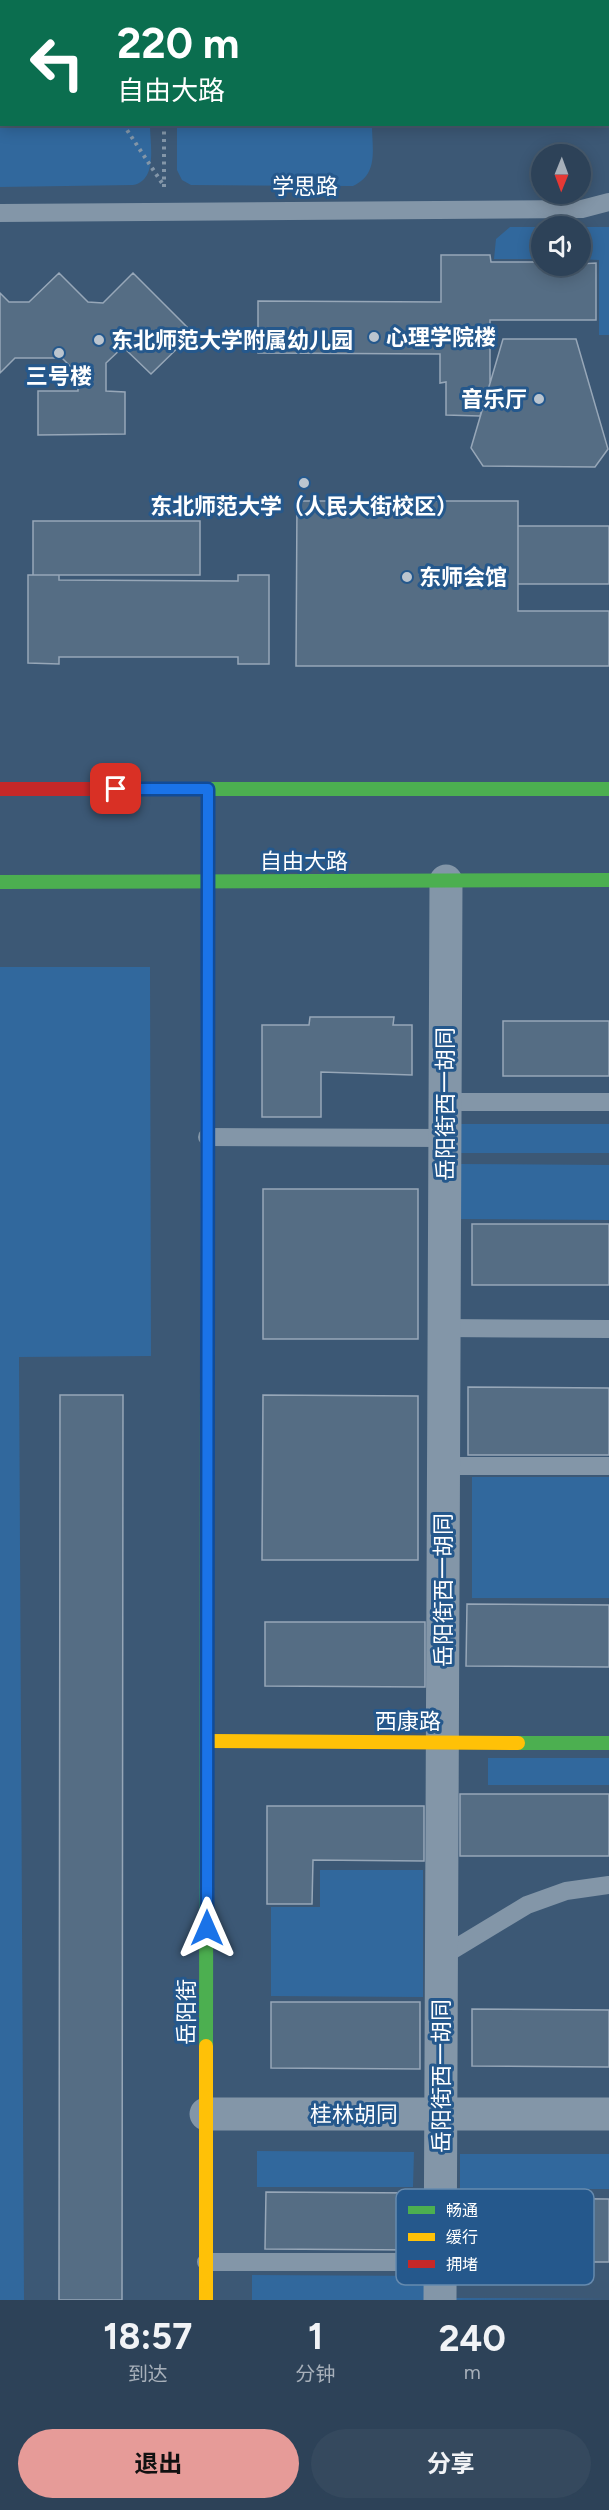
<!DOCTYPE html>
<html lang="zh">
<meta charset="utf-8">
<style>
body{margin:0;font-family:Figtree,"Noto Sans SC",sans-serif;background:#35495e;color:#f1f3f6;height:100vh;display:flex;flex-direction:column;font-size:22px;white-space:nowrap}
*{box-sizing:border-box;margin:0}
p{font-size:20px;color:#a7b0ba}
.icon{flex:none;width:33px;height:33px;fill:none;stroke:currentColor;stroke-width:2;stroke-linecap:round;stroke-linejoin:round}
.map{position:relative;height:2300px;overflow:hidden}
.side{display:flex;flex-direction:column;background:#2d4258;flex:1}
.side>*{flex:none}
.guide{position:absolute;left:0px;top:0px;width:609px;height:126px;box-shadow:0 3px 15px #0003,0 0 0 2px #485b6e;background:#0b6e4f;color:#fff;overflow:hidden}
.needle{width:39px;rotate:181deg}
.fabs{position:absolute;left:531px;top:144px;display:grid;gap:12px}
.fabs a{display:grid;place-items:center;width:60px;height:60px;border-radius:50%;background:#2d4258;box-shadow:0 3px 15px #0003,0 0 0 2px #485b6e;font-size:30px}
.pin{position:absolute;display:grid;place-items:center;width:51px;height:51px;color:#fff;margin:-26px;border-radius:12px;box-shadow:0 3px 9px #0006}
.me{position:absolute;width:66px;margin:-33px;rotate:0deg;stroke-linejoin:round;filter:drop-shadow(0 0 4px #0008)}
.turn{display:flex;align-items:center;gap:21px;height:126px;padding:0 18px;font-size:27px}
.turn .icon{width:78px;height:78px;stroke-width:2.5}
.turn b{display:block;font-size:42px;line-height:51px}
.eta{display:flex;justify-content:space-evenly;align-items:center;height:102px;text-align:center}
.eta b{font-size:36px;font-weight:700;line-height:42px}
.cta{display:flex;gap:12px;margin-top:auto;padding:12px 18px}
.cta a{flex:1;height:69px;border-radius:36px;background:#e69b98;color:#111;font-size:24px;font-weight:700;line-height:69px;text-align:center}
.cta a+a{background:#35495e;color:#f1f3f6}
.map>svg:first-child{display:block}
.green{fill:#31689d}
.building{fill:#556d84;stroke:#97a7b8;stroke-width:1.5}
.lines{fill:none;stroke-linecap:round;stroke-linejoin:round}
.path{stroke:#8396a8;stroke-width:4;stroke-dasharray:3 4.5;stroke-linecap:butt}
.lane{stroke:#8396a8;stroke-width:18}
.street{stroke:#8396a8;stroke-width:33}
.fast{stroke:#4caf50;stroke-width:14}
.slow{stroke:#ffc107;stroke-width:14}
.jam{stroke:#c62828;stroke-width:14}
.route-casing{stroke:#114b97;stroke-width:15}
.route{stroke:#1a73e8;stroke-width:10}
.poi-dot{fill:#bbc5cf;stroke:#25588c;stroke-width:2}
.labels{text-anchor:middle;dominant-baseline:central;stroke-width:6;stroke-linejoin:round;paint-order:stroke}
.street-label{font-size:22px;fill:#fff;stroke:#25588c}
.poi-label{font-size:22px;font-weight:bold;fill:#fff;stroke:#25588c;text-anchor:start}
.key{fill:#25588c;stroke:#668aae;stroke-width:1.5}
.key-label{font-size:16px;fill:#fff}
</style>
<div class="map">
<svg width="609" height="2300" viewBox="0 0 609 2300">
<rect width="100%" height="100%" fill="#3c5875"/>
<path class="green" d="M0,0H150L2,2V124L150,125C150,144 158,180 133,185L0,187Z
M178,0H373V1L178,2Z
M177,125H372C372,149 379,174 353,186L191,185L182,180L177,170Z
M510,227H541V259H494L496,239Z
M580,227H609V335H599V260L581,259Z
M150,967L151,1356L19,1357L24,2300H0V967Z
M458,1124H609V1153H457Z
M456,1164L609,1165V1220L456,1219Z
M472,1477H609V1598H472Z
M488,1758H609V1785H488Z
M320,1870H423V1997L271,1996V1907H320Z
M257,2151L414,2152L413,2187H257Z
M460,2154H609V2189H460Z
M252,2275L428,2276V2300H252Z
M454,2298L609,2299L454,2300Z"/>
<path class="building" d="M534,0H598V2H534Z
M441,255H490L491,262H542V266L596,263V320H490V383L480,416L446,415V382L440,383V354L258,353V301L441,302Z
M59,273L88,302L103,303L133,273L193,333L151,374L123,347L106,363V391L125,392V434L38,435V391H78V374L62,358H15L0,373V293L9,302H29Z
M503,339H576L608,449L595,467L483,466L471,448Z
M297,501H518V611H609V666H296Z
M33,521H200V575H33Z
M518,526H609V584H518Z
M28,575H59V580L238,581V575H269V664H238V657H59V664L28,663Z
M310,1017H394L393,1025H412V1075L321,1072V1117H262V1025H309Z
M503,1021H609V1076H503Z
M263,1189H418V1339H263Z
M472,1224H609V1285H472Z
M468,1387L609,1388V1455H468Z
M60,1395H123L122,2300H59Z
M263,1395L418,1396V1560H262Z
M467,1604L609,1605V1667L466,1666Z
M265,1622H425V1687L265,1686Z
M460,1794H609V1856H460Z
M267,1806H424V1861L313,1860L312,1904H267Z
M271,2002H420V2069L271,2068Z
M472,2009L609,2010V2067L472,2066Z
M266,2192L417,2193V2250L265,2249Z
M464,2198L609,2199V2262H463Z"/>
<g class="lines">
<path class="path" d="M38,0L39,2
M69,0L82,2
M190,2L194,0
M0,81H2
M123,124L164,186
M164,124V187"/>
<path class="lane" d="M0,213L582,209L609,202
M445,1102H609
M207,1137L444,1138
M444,1328L609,1329
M443,1466H609
M441,1957L527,1905L566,1891L609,1885
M206,2262H440"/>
<path class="street" d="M206,2114H609
M440,2300L446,881"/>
<path class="fast" d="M154,789H609
M0,882L609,880
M208,981V789
M518,1743H609
M206,2046L207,1374"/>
<path class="slow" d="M207,1374L208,981
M207,1741L518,1743
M206,2300V2046"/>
<path class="jam" d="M0,789H154"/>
</g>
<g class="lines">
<defs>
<path id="route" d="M116,789H208L207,1928"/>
</defs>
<use href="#route" class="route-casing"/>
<use href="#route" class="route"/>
</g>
<g class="poi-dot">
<circle cx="374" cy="337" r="6"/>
<circle cx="99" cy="340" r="6"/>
<circle cx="59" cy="353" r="6"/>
<circle cx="539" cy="399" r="6"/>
<circle cx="304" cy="483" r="6"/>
<circle cx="407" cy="577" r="6"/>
</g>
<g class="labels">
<g class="street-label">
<text x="305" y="186">学思路</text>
<text x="304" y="861">自由大路</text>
<text transform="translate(445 1104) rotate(-90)">岳阳街西一胡同</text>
<text transform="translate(443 1590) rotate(-90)">岳阳街西一胡同</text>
<text x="408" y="1721">西康路</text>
<text transform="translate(186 2012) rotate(-90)">岳阳街</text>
<text transform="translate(441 2076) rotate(-90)">岳阳街西一胡同</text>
<text x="354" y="2114">桂林胡同</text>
</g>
<g class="poi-label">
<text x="386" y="337">心理学院楼</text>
<text x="111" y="340">东北师范大学附属幼儿园</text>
<text x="59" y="376" text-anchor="middle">三号楼</text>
<text x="527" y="399" text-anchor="end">音乐厅</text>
<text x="304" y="506" text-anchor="middle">东北师范大学（人民大街校区）</text>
<text x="419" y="577">东师会馆</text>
</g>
</g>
<rect x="396" y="2189" width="198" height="96" rx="9" class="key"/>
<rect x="408" y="2206" width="27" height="8" fill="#4caf50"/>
<rect x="408" y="2233" width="27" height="8" fill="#ffc107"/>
<rect x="408" y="2260" width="27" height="8" fill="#c62828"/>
<g class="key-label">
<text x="446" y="2216">畅通</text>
<text x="446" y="2243">缓行</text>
<text x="446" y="2270">拥堵</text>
</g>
</svg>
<div class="fabs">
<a><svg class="needle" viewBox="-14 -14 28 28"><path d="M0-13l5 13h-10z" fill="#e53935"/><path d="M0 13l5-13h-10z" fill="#a7b0ba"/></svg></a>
<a><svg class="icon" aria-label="sound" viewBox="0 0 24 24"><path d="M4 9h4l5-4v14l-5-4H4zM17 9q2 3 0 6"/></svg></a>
</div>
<div class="pin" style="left:116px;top:789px;background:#d93025"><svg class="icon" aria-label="arrive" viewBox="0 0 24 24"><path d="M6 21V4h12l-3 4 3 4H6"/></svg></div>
<svg class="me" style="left:207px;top:1928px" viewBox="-20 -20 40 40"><path d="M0-17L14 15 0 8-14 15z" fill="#1a73e8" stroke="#fff" stroke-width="4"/></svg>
<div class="guide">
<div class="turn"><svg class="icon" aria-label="left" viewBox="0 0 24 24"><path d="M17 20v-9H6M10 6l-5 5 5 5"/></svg><div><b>220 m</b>自由大路</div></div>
</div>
</div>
<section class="side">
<div class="eta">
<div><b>18:57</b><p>到达</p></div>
<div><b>1</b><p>分钟</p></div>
<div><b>240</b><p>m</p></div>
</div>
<div class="cta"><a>退出</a><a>分享</a></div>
</section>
